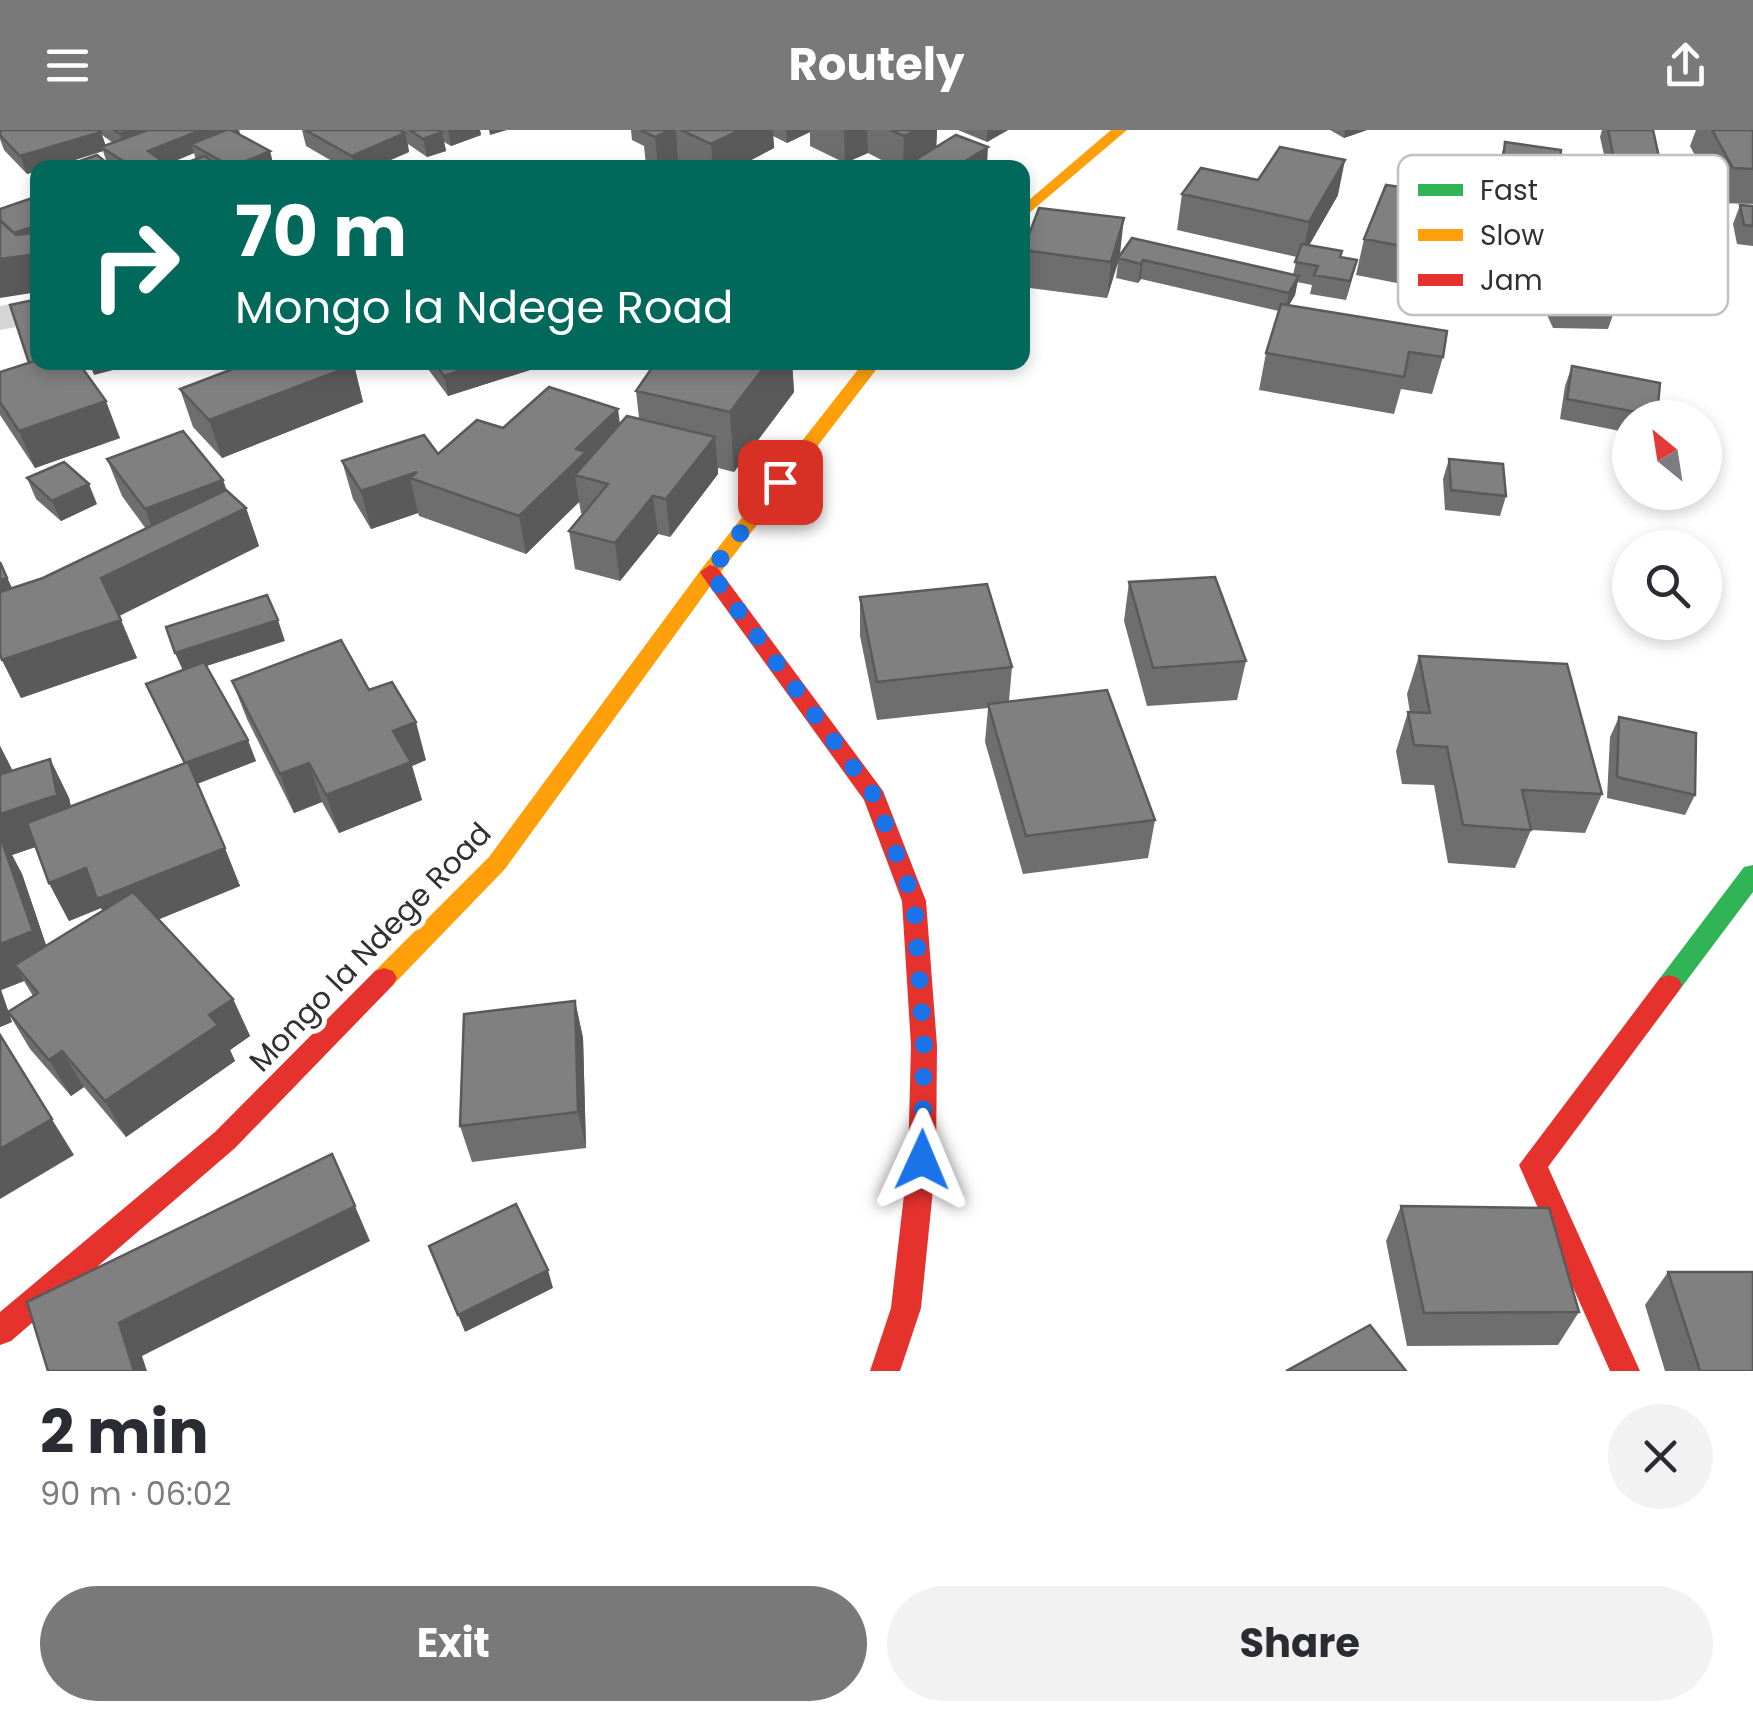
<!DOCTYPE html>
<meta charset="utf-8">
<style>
body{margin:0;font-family:Poppins,sans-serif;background:#f2f2f3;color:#2b2b33;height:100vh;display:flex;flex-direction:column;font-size:38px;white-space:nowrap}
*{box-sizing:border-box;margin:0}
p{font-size:32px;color:#7c7c81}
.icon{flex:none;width:55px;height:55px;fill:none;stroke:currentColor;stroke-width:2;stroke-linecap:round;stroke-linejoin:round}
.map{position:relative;height:1241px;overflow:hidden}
.sheet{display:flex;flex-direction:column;background:#fff;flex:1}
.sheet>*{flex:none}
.top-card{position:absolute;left:30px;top:30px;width:1000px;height:210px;border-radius:20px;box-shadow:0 5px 15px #0003;background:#00695c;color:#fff;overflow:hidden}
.needle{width:65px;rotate:330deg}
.controls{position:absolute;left:1612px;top:270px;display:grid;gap:20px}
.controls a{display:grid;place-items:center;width:110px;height:110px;border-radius:50%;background:#fff;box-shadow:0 5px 15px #0003;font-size:50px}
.pin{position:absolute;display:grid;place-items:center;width:85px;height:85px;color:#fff;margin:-42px;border-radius:20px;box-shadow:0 5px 15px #0006}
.me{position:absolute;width:110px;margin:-55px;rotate:1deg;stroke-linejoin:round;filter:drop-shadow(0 0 8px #0008)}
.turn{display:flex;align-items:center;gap:35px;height:210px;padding:0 40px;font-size:45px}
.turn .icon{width:130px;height:130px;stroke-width:2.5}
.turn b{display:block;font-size:70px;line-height:85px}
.round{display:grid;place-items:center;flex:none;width:105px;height:105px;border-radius:52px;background:#f2f2f3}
.overview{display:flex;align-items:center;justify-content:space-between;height:170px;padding:0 40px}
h1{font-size:60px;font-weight:700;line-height:75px}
.action{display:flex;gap:20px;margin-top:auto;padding:20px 40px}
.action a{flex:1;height:115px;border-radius:60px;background:#797979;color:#fff;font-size:40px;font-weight:700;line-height:115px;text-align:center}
.action a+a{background:#f2f2f3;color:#2b2b33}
header{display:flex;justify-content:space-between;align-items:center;height:130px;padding:0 40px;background:#797979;color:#fff;font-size:45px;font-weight:700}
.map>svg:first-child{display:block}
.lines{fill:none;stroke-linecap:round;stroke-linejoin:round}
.street{fill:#d5d5d5;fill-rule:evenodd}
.fast{fill:#30b455;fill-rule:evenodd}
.slow{fill:#ff9f0a;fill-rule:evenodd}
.jam{fill:#e5322d;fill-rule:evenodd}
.wall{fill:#6e6e6e;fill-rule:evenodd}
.shaded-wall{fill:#5a5a5a}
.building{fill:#808080;stroke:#5a5a5a;stroke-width:2.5}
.route{stroke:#1a73e8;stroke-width:18;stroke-dasharray:0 32.4}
.labels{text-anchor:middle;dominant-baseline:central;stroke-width:10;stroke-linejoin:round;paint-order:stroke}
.street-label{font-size:30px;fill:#313131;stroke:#fff}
.key{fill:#fff;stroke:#c1c1c1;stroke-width:2.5}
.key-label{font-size:28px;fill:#313131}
</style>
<header><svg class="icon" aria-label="menu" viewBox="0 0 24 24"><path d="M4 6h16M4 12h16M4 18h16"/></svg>Routely<svg class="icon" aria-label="share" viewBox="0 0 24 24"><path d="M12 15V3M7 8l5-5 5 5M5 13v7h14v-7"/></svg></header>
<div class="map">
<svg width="1753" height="1241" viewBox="0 0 1753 1241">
<rect width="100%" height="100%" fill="#fff"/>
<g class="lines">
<path class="street" d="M38,168V193L0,200V176Z"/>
<path class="fast" d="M1753,735V762L1678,862L1669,865L1660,862L1656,855L1660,848L1744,737Z"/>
<path class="slow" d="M1111,0H1127L1022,89V76Z
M864,232H882L717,447L505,739L393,855L384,858L375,855L371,848L375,841L489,727L703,437Z"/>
<path class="jam" d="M710,435L717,437L883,661L926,771L937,916L936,1030L921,1178L900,1241H870L891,1178L908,1030L911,916L902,771L864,670L703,447L700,442Z
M384,838L393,841L397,848L393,855L235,1018L11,1211L0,1215V1182L215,1002L375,841Z
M1669,845L1678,848L1682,855L1678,862L1548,1037L1640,1241H1610L1519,1035L1660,848Z"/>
</g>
<path class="wall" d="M4,0H239L240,5L270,21L274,38H178L196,30L194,23L163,36L164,38H63L107,33L103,21L50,38H38V41L27,44L4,20L0,9V1ZM102,5L113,13L106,16Z
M302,0H480L481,5L451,16L444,12L446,21L427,27L408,14L409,22L372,38H344L306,16Z
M631,0H937L936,17L987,36L984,38H897L868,23L845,33L810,16V2L787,13L773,6L774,18L736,38H690L678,32L667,38H650L646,35L644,16L632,10Z
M958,0H1008L987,12Z
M1330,0H1367L1344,8Z
M1602,0H1653L1660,32L1654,51L1608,47L1605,30L1597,66L1709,95L1702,114L1676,110L1691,149L1683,168L1620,165L1611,142L1618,123H1629L1626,116L1630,105L1614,103L1610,114L1599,113L1602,122L1590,157L1615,179L1608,199L1553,198L1543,176L1549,157H1582L1543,156L1517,83L1523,63L1496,59L1500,30L1505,12L1559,49H1574L1581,25L1605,29L1600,7Z
M1696,0H1753V74L1720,73L1690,16Z
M1258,50L1338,65L1309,115L1340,127L1357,130L1346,170L1310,164L1312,155L1297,152L1295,165L1289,175L1443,227L1432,264L1401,259L1394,284L1259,260L1266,223L1279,181L1141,149L1138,153L1116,148L1118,133L1107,168L1022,157L1023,120L1120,126L1293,145L1297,127L1177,100L1182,64Z
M1740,75L1753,76V116L1737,114L1733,94Z
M1464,92L1478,94L1458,165L1356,145L1364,109Z
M427,232H548L549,234L448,266L428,239Z
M656,232H792L794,262L734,342L718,338V344L670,407L658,404L620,451L575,439L569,401L583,384L581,383L579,372L526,424L419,386L418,383L371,399L353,369L342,331L438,324L503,298L620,294L639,288L636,261Z
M354,235L363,272L222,328L193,297L180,259Z
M1572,236L1660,253L1657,288H1630V303L1560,289L1565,256Z
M82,238L120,308L35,338L0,285V242Z
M107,329L223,350L227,361L246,378L259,416L119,486L137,528L21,568L2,530L12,458L43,448L146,399L122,366Z
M1449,329L1506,366L1500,386L1445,380L1443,349Z
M27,348L97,374L61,391L36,369Z
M1129,452L1246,531L1237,570L1147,576L1124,491Z
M860,467L1012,537L1009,571L1155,690L1148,728L1023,744L985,612L988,578L877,590L860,506Z
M285,511L206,536L256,631L197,654L240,756L159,789L233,869L250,906L230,920L235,931L126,1007L84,957L71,966L30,919L9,884L12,892L0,897V616L13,641L50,629L69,668L71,677L184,634L146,554ZM35,717L49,753L69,791L101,778L103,780L46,815L22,744L12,725ZM24,851L33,866L8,881L1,860Z
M1419,526L1602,664L1585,703L1531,700L1515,738L1448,733L1434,655L1402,654L1396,621L1408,582L1410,583L1407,564Z
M232,551L369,560L426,630L412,636L422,670L339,703L322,672L294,683L247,589Z
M1619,587L1695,665L1685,685L1607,668L1610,607Z
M575,871L583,908L586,1018L472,1032L460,996Z
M1401,1076L1579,1182L1558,1215L1407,1216L1386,1111Z
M1668,1142L1753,1241H1665L1645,1175Z"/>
<path class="shaded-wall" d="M131,0H156L126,22L120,4Z
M201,0H239L240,5L191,14L194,23L163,36L164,38H142L148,21Z
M448,0H480L481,5L451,16Z
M489,0H507L490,5Z
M670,0H676L678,32L667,38H658L655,7Z
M740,0H773L774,18L736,38H713L711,14Z
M786,0H810V2L787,13Z
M844,0H867L868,23L845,33Z
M917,0H937L936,25L903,38L904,6Z
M987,0H1008L987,12Z
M1345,0H1367L1344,8Z
M101,2L107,20L101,17L103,21L50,38H38V41L27,44L20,26Z
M442,2L446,21L427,27L423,9Z
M405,3L409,22L372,38H355L352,26Z
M988,17L987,36L984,38H954Z
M270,21L274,38H232Z
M1345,30L1338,65L1302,128L1309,92Z
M1475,54L1465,89L1452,127L1461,91Z
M1124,88L1120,124L1107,168L1111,132Z
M38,95V116L22,122L14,103Z
M38,124V162L0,168V129Z
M1143,130L1141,149L1138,153L1141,134Z
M1357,130L1352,149L1346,170L1350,151Z
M1299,146L1295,165L1285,182L1289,163Z
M89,232H144L94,245Z
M487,232H548L549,234L448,266L444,246Z
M768,232H792L794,262L734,342L730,282Z
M354,235L363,272L222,328L209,290Z
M106,271L120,308L35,338L19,301Z
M618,279L623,316L575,345L579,372L526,424L519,386L576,319Z
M715,307L718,344L670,407L666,369Z
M417,342L410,348L418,383L371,399L361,361Z
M223,350L234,384L246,378L259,416L117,487L101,448L159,418L145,379Z
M89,354L97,374L61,391L52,371Z
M653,366L658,404L620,451L615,413Z
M0,432L25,486L0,495Z
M121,490L137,528L21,568L2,530Z
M278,490L285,511L184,543L175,523Z
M416,592L426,630L412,636L422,670L339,703L326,665L393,601Z
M248,610L256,631L194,655L186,634Z
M0,616L15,646L50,629L69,668L77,703L12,725L22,744L54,839L15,835L24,851L1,860L12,892L0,897V684L2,644L0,632Z
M309,633L322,672L294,683L280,644Z
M225,718L240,756L116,807L101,778L69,791L49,753L86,738Z
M233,869L250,906L230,920L235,931L126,1007L105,971L209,885Z
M575,871L583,908L586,1018L578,982Z
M0,905L74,1025L0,1069Z
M62,921L84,957L71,966L49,930Z
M355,1076L370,1111L142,1226L147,1241H134L119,1193Z
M548,1140L553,1158L465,1202L458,1185Z"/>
<path class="building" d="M4,0H99L101,2L20,26L0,5V1Z
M114,0H131L120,4Z
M148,0H201L148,21L161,30L142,38H134L101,17Z
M226,0H231L270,21L232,37L191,14Z
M305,0H399L405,3L352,26Z
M410,0H439L442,2L423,9Z
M644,0H670L655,7L642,1Z
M681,0H740L711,14Z
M891,0H917L904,6Z
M1608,0H1653L1660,32L1614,29Z
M1712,0H1753V39L1733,38Z
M956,5L988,17L954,38H902Z
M1505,12L1561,20L1559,48L1502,40Z
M1280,17L1345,30L1309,92L1182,64L1201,38L1258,50Z
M97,25L113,38L63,37Z
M205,26L220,38L177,36Z
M1407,42L1475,54L1461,91L1478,94L1468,128L1364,109L1386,55L1400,57Z
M38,66V95L14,103L0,90V79Z
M1740,75L1753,76V96L1744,95Z
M1039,78L1124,88L1111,132L1023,120Z
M0,91L16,105L38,102V124L0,129Z
M1132,108L1299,146L1289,163L1143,130L1141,134L1118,128Z
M1302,114L1342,121L1340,127L1357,130L1350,151L1314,145L1318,136L1295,132Z
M38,169V230L29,233L10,175Z
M1281,174L1447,201L1443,227L1409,222L1404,247L1266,223Z
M38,230V232H78L106,271L19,301L0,272V242Z
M251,232H352L354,235L209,290L180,259Z
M434,232H487L444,246Z
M656,232H768L730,282L636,261Z
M1572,236L1660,253L1657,286L1567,269Z
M549,257L618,279L576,319L586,322L519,386L410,348L417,342L361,361L342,331L424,305L438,324L477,290L503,298Z
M627,286L715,307L666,369L653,366L615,413L569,401L608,354L575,345Z
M183,301L223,350L145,379L107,329Z
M1449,329L1503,334L1506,366L1451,360Z
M64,332L89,354L52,371L27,348Z
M226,360L246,378L101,448L121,490L2,530L0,524V462L43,448Z
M0,432L7,448L0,450Z
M1215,447L1246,531L1153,538L1129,452Z
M987,454L1012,537L877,552L860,467Z
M267,465L278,490L175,523L166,497Z
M341,510L369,560L392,552L416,592L393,601L411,632L326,665L309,633L280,644L232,551Z
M1419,526L1567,534L1602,664L1522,660L1531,700L1463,695L1447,617L1414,615L1408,582L1430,583Z
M204,532L248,610L185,633L146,554Z
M1107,560L1155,690L1026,706L988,574Z
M1619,587L1696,603L1695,665L1617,647Z
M50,629L57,665L0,684V632L2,644Z
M188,632L225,718L97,769L86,738L49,753L27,693Z
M0,706L33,801L0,814Z
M133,762L233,869L209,885L218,895L105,971L62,921L49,930L8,882L38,863L15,835Z
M575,871L578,982L460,996L464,884Z
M0,905L52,989L0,1019Z
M332,1024L355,1076L119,1193L134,1241H48L27,1172Z
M516,1074L548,1140L458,1185L429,1116Z
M1401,1076L1549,1078L1579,1182L1424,1183Z
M1668,1142H1753V1241H1700Z
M1370,1195L1406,1241H1286Z"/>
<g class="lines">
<path class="route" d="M780,352L710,442L875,667L914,771L924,916L922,1030"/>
</g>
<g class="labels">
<g class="street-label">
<text transform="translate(370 817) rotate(-46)">Mongo la Ndege Road</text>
</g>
</g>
<rect x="1398" y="25" width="330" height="160" rx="15" class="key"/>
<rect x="1418" y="54" width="45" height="12" fill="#30b455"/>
<rect x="1418" y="99" width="45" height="12" fill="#ff9f0a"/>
<rect x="1418" y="144" width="45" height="12" fill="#e5322d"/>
<g class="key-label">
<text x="1480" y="70">Fast</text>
<text x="1480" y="115">Slow</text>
<text x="1480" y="160">Jam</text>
</g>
</svg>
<div class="controls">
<a><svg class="needle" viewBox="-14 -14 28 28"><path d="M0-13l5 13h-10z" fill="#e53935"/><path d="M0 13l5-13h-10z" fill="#7c7c81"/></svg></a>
<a><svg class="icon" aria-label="search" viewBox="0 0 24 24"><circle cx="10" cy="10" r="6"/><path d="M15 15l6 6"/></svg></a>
</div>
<div class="pin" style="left:780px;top:352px;background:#d93025"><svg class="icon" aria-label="arrive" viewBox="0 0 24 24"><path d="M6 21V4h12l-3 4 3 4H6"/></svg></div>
<svg class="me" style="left:922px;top:1030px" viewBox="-20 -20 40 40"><path d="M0-17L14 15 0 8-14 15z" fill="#1a73e8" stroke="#fff" stroke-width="4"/></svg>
<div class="top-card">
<div class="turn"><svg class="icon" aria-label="right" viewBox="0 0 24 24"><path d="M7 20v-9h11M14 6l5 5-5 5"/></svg><div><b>70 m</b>Mongo la Ndege Road</div></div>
</div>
</div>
<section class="sheet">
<div class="overview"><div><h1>2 min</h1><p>90 m · 06:02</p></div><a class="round"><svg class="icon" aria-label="close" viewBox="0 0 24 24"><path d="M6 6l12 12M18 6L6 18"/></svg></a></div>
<div class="action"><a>Exit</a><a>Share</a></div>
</section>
